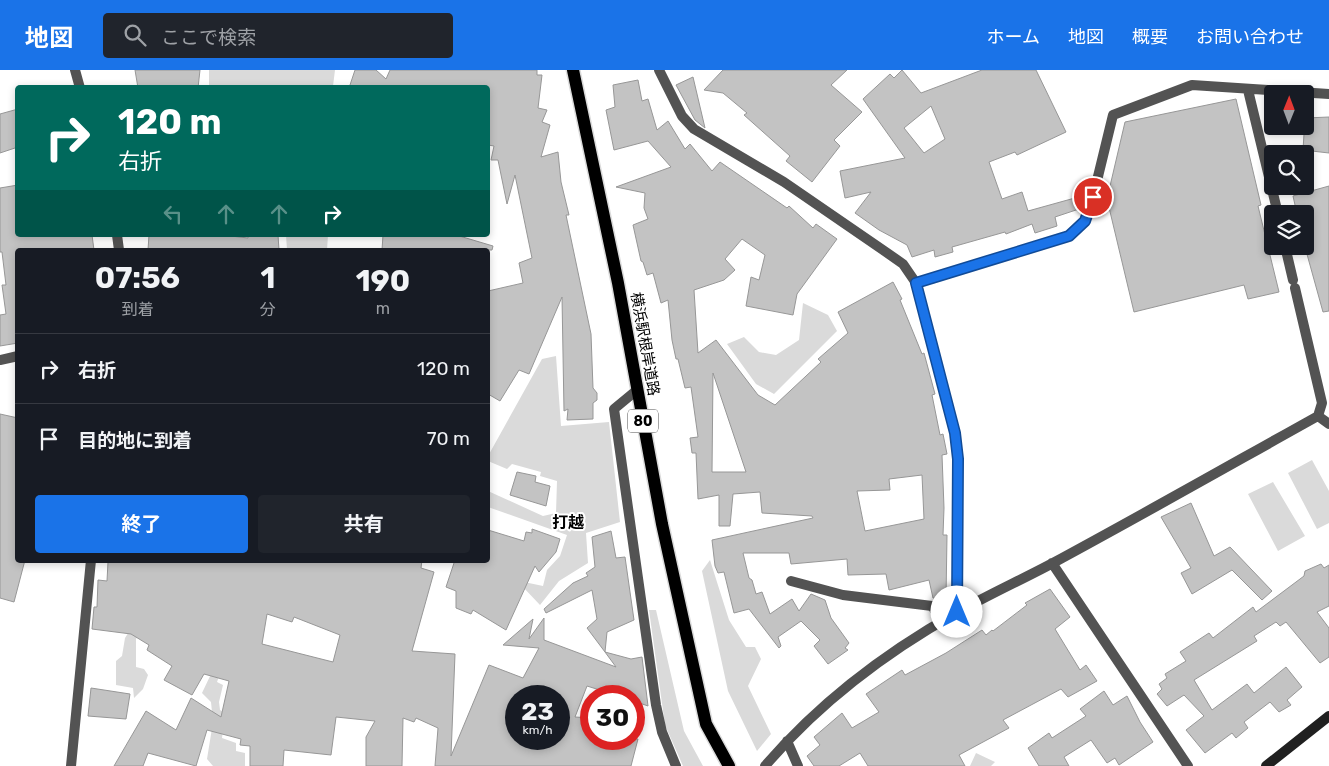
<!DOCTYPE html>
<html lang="ja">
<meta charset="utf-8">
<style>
body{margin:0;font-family:Rubik,"Noto Sans JP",sans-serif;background:#20242c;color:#f1f3f6;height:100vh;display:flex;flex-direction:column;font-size:19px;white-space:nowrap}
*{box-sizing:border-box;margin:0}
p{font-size:16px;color:#9ea1a6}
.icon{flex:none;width:28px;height:28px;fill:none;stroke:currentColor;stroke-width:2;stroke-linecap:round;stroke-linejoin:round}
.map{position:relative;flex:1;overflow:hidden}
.drawer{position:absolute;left:15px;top:178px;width:475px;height:315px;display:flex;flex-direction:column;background:#171b24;border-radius:5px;box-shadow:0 2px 8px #0003}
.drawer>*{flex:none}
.top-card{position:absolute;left:15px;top:15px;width:475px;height:152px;border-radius:5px;box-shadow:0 2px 8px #0003;background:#00695c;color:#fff;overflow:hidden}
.needle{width:32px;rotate:1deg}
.controls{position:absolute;left:1264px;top:15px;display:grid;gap:10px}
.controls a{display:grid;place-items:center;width:50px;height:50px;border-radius:5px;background:#171b24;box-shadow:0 2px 8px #0003;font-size:25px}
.speed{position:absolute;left:505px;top:615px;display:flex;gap:10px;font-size:25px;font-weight:700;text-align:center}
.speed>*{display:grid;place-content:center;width:65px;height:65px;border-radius:50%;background:#171b24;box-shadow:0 2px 8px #0003;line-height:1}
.speed small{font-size:12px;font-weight:400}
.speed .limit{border:8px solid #d22;background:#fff;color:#111}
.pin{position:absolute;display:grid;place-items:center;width:42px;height:42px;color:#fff;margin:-21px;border:2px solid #fff;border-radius:50%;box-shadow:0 1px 5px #0007}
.me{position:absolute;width:55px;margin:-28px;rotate:0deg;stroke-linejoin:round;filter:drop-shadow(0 0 4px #0008)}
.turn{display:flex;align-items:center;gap:18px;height:105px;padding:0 20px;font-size:22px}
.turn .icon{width:65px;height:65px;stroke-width:2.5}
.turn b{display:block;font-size:35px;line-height:42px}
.lanes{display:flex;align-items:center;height:48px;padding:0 20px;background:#0003;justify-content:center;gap:25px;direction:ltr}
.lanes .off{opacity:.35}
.eta{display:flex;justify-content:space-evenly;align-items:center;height:85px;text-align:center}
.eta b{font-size:30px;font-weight:700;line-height:35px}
.button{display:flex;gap:10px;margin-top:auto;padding:10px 20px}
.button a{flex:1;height:58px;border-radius:5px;background:#1a73e8;color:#fff;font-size:20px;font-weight:700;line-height:58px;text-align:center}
.button a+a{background:#20242c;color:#f1f3f6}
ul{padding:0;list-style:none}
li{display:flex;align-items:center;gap:15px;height:70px;padding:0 20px;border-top:1px solid #363941}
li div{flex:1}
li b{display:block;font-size:19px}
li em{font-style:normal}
header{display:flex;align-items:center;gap:30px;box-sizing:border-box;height:70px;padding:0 25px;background:#1a73e8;color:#fff}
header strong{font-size:24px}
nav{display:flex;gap:28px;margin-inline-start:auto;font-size:18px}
.search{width:350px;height:45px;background:#20242c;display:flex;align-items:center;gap:12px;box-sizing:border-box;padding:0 18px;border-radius:5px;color:#9ea1a6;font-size:19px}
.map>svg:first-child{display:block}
.green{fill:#dadada}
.building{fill:#c3c3c3;stroke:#979797;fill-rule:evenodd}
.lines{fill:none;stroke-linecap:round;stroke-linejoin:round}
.primary-casing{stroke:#dbdbdb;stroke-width:15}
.street{stroke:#535353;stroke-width:10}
.secondary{stroke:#202020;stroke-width:10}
.primary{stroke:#000;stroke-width:12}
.route-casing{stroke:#114b97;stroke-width:12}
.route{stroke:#1a73e8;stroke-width:9}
.labels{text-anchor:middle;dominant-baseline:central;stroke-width:4;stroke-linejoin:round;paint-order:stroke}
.shield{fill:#fff;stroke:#4c4c4c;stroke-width:1}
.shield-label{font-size:14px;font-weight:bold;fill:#000}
.street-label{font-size:15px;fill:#000;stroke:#fff}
.neighbourhood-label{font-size:16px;font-weight:bold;fill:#000;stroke:#fff}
</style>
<header>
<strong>地図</strong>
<div class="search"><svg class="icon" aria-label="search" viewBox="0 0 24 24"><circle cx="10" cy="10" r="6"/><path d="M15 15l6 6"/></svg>ここで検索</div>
<nav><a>ホーム</a><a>地図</a><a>概要</a><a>お問い合わせ</a></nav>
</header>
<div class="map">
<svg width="1329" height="696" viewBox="0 0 1329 696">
<rect width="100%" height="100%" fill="#fff"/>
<path class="green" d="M209,0H335L333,16L209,18Z
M286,165H328L327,180H287Z
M803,233L828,245L837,261L774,324L756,314L727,274L744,267L759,282L776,285L799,270Z
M556,286L561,356L609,352L620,452L586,463L588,493L559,511L540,535L522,516L524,512L543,516L547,500L560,486L567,465L488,437V421L543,446L556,443L557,411L540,406L541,402L512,394L507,399L488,391V386L542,289Z
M1312,390L1329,421V453L1317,459L1288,403Z
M1273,412L1305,466L1278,481L1248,424Z
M710,490L729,550L746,577H755L761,589L748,616L771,664L757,681L728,621L702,501Z
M649,540H656L684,661L703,696H683L665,655Z
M139,546L146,548L136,569V597L144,599L148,605L143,619L134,628L133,618L116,615V591L122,586L125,568Z
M221,583L227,584L217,612L223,615L219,632L220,640L225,643L222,668L236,673V681L245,683V696H213L207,689L213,652L211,632L202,623Z
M976,683L995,692L991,696H970Z"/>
<path class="building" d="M135,0H200L198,18H138Z
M355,0H376L386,9L390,0H537V5H542L538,38L547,40L542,52L550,55L541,87L558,82L561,112L569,145H566L591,264L593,318L597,323V330L593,333V349L567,350L568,339L564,341L562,227L529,304L519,300L500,331L488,324V221L523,213L519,193L532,188L515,105L507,134L498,90H491L494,76L488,75V18H349Z
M723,0H847L831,15L862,42L834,70L840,76L812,112L786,91L790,86L744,45L747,43L723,23L704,20Z
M902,0L921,23L982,0H1036L1066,62L1017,85L1015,82L989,92L1002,129L1022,122L1028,141L1082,126L1084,133L1082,138L1055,147L1057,156L1035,163L1032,154L1006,164L1005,162L952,177L953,182L935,187L934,180L912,187L907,175L879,160L855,143L871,122L845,128L840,101L905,88L863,29L890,4L894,8ZM931,36L945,69L924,83L904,58Z
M693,7L705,58L695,50L676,15Z
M638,10L642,31L648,29L657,60L668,51L685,79L690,74L712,101L720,92L787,138L789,136L813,158L816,154L837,169L797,224L793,245L746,236L751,207L759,210L765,185L742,169L725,189L735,200L724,210L694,220L698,283L716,270L758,325L775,335L821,292L818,289L848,263L838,242L893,212L902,229L900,230L922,284L924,283L935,324L932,325L940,365L943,364L947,384L942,385L944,438L943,465H947L946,528H933L929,510L889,520L886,504L848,505L847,489L791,494L789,483H743L749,508L752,510L756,524L762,522L770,544L792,529L799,541L811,524L825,530L831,548L849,573L845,578L848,580L828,594L814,576L820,570L801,551L778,567L781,576L779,578L749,539L734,543L724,502L718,503L715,496L712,470L813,448L812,446L762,443L760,422L733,424L730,456H719V425L698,429L696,383H692L690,368L698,367L691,317L685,318L678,289H676L672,270L668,230L661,233L653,203L647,205L643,192L641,191L633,155L648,149L644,138L645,123L616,117L671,97L648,71L614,80L606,40L615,37L613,15ZM713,303L746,402H712ZM922,405L924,449L865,461L857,421L890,420L889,409Z
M1236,29L1261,135L1258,136L1279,222L1248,229L1244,215L1134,242L1107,129L1125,52Z
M18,39V77L0,83V44Z
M1329,47V83L1303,80L1305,48Z
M18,115V165H92L94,180H18V273L0,276V245L6,244L2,215H6L2,182H0V118Z
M1329,116V241L1323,242L1305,177V144H1297L1293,126Z
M149,165H222L248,168V165H278L279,180H148Z
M383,165H456L493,176L492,180H382Z
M0,344L18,348V490H25L14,532L0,528Z
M517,402L536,406L535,412L550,416L546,436L510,425Z
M1191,433L1214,486L1230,477L1272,521L1262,530L1232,500L1192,524L1181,503L1191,498L1161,447Z
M532,459L560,469L556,482L539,502L535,496L506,560L473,540L471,544L456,538V521L446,517L455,490H488V460L524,471L526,462L532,463Z
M611,461L616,488L625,487L634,550L607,562L605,582L587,558L597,549L592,520L546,543L544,539L573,513L588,506L586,503L595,497L592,467Z
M112,490H422L421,498L434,502L412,581L455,584L451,686L489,595L523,608L539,578L503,575L533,549L529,569L544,548V570L616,597L605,582L631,589L642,587L648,636L634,631V626H619L587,616L575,647L591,648V669H638L631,696H435L438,658L416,648L414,652L403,648L402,696H366V667L375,651L336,647L331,685L284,680L283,696H250V676L240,675L241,669L207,660L196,696L148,683L143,696H114L146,641L176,660L191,628L221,647L229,611L204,604L192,625L164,610L172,596L147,580L149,575L131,564L92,559L94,537H97L98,510L107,511L108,492H112ZM267,544L292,552L294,547L340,565L333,592L262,574ZM516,626H559V669H516Z
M1321,494L1324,498L1329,495V536L1317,542L1329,558V587L1320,593L1286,552L1280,556L1276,552L1254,566L1257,571L1194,610L1212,640L1247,614L1254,623L1286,597L1302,617L1287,630L1291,635L1279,642L1270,632L1244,652L1248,658L1236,668L1232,663L1205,683L1186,660L1204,646L1184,625L1167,636L1157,624L1162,619L1159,614L1167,608L1165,604L1186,591L1180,582L1209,563L1213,568L1253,537L1256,542L1304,506L1305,501Z
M1050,519L1070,547L1055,559L1080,600L1086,595L1097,611L1068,627L1061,619L1003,650L1009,658L959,685L965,696H868L860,683L839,696H814L807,686L820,675L814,667L842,643L852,658L879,642L866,624L902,600L905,605L946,583L982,560L986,565L992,560L993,561L1027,535L1025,533Z
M91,618L130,624L126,649L88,646Z
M1104,621L1113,635L1127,626L1140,652L1153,672L1119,695L1115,688L1107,693L1091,670L1064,687L1069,696H1039L1028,678L1049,663L1052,668L1086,646L1080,639Z"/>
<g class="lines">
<defs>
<path id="primary" d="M573,0L618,213L662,454L706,654L729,696"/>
</defs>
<use href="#primary" class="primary-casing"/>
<path class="street" d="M75,0L80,18
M659,0L682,46L694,59L784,112L883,180L903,194L916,213L955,363L958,389L957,542
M1248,20L1278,144
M117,165L119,180
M1285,176L1293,210
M916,213L1069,166L1085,151L1093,127L1113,45L1192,15L1329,24
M0,290L18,286
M637,320L614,339L656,635L662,662L676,696
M1318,346L1329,354
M1052,493L1188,696
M791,511L843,525L932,536L942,551
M787,671L798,696
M71,696L91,490
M765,696C818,634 885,583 956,543C988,525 1021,510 1053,493C1142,445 1230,395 1318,346L1322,333L1295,218"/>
<path class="secondary" d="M1266,696L1329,646"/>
<use href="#primary" class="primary"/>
</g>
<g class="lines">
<defs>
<path id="route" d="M957,542L958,389L955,363L916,213L1069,166L1085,151L1093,127"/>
</defs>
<use href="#route" class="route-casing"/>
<use href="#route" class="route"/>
</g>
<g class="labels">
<rect class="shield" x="628" y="339.5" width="30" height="23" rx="4"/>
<g class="shield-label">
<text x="643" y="351">80</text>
</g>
<g class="street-label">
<text transform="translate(645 274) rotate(80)">横浜駅根岸道路</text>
</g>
<g class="neighbourhood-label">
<text x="568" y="452">打越</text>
</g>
</g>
</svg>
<div class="controls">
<a><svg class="needle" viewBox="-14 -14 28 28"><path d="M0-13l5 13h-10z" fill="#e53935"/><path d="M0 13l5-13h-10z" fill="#9ea1a6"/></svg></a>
<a><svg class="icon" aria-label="search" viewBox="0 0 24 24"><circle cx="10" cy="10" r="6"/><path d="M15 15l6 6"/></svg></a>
<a><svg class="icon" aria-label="layers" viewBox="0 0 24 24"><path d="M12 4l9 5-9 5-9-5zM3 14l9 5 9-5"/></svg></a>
</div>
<div class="speed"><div>23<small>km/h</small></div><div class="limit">30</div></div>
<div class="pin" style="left:1093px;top:127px;background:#d93025"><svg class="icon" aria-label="arrive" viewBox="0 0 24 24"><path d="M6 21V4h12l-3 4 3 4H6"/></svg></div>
<svg class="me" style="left:957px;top:542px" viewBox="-20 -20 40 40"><circle r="19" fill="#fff"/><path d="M0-13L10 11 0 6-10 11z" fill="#1a73e8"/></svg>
<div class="top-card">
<div class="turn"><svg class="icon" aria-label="right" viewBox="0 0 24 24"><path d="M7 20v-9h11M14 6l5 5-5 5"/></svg><div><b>120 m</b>右折</div></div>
<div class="lanes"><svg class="icon off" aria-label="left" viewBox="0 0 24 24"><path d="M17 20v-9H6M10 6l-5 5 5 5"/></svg><svg class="icon off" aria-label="ahead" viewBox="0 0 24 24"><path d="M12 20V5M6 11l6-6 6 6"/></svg><svg class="icon off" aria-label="ahead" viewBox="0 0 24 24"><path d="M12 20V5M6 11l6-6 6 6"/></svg><svg class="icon" aria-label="right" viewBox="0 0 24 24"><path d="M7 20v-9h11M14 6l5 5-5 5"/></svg></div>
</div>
<section class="drawer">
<div class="eta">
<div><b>07:56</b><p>到着</p></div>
<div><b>1</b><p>分</p></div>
<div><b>190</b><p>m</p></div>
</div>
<ul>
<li><svg class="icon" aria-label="right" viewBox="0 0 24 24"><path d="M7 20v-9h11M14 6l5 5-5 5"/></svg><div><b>右折</b></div><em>120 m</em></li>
<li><svg class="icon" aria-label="arrive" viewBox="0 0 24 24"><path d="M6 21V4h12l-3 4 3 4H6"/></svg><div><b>目的地に到着</b></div><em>70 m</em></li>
</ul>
<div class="button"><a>終了</a><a>共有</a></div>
</section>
</div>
